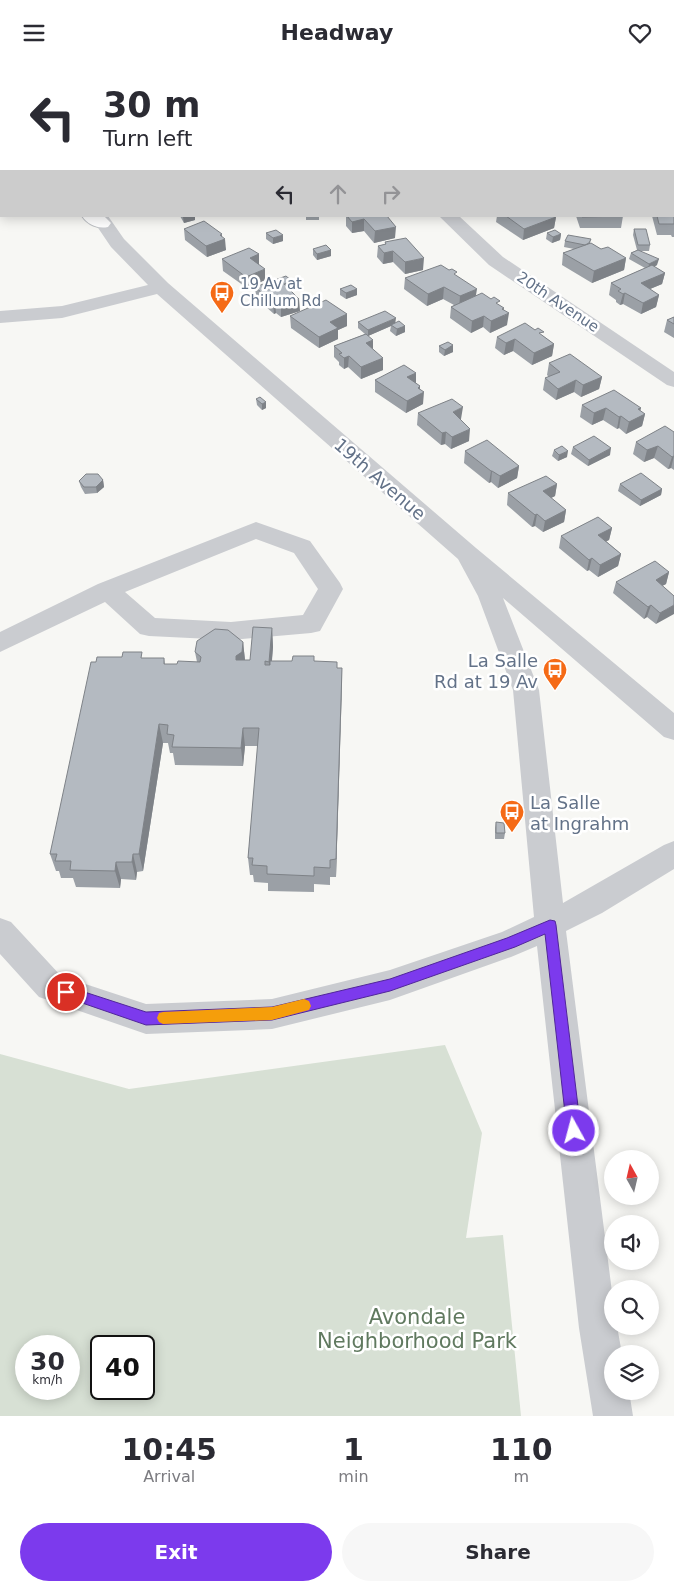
<!DOCTYPE html>
<style>
body{margin:0;font-family:"DejaVu Sans",sans-serif;background:#f7f7f7;color:#2b2b33;height:100vh;display:flex;flex-direction:column;font-size:19px;white-space:nowrap}
*{box-sizing:border-box;margin:0}
p{font-size:16px;color:#7c7c81}
.icon{flex:none;width:28px;height:28px;fill:none;stroke:currentColor;stroke-width:2;stroke-linecap:round;stroke-linejoin:round}
.map{position:relative;height:1351px;overflow:hidden}
.drawer{display:flex;flex-direction:column;background:#fff;flex:1}
.drawer>*{flex:none}
.top-card{position:absolute;left:0px;top:0px;width:675px;height:152px;box-shadow:0 2px 12px #0003;background:#fff;color:#2b2b33;overflow:hidden}
.needle{width:32px;rotate:352deg}
.fabs{position:absolute;left:604px;top:1085px;display:grid;gap:10px}
.fabs a{display:grid;place-items:center;width:55px;height:55px;border-radius:50%;background:#fff;box-shadow:0 2px 12px #0003;font-size:25px}
.speed{position:absolute;left:15px;top:1270px;display:flex;gap:10px;font-size:25px;font-weight:700;text-align:center}
.speed>*{display:grid;place-content:center;width:65px;height:65px;border-radius:50%;background:#fff;box-shadow:0 2px 12px #0003;line-height:1}
.speed small{font-size:12px;font-weight:400}
.speed .limit{border:2px solid #111;border-radius:8px;background:#fff;color:#111}
.pin{position:absolute;display:grid;place-items:center;width:42px;height:42px;color:#fff;margin:-21px;border:2px solid #fff;border-radius:50%;box-shadow:0 1px 5px #0007}
.me{position:absolute;width:55px;margin:-28px;rotate:353deg;stroke-linejoin:round;filter:drop-shadow(0 0 4px #0008)}
.turn{display:flex;align-items:center;gap:18px;height:105px;padding:0 20px;font-size:22px}
.turn .icon{width:65px;height:65px;stroke-width:2.5}
.turn b{display:block;font-size:35px;line-height:42px}
.lanes{display:flex;align-items:center;height:48px;padding:0 20px;background:#0003;justify-content:center;gap:25px;direction:ltr}
.lanes .off{opacity:.35}
.eta{display:flex;justify-content:space-evenly;align-items:center;height:85px;text-align:center}
.eta b{font-size:30px;font-weight:700;line-height:35px}
.cta{display:flex;gap:10px;margin-top:auto;padding:10px 20px}
.cta a{flex:1;height:58px;border-radius:30px;background:#7c3aed;color:#fff;font-size:20px;font-weight:700;line-height:58px;text-align:center}
.cta a+a{background:#f7f7f7;color:#2b2b33}
header{display:flex;justify-content:space-between;align-items:center;height:65px;padding:0 20px;background:#fff;font-size:22px;font-weight:700}
.map>svg:first-child{display:block}
.green{fill:#d7e0d4;fill-rule:evenodd}
.lines{fill:none;stroke-linecap:round;stroke-linejoin:round}
.major-casing{stroke:#bcbfc3;stroke-width:2}
.minor{fill:#caccd0;fill-rule:evenodd}
.major{fill:#fff;fill-rule:evenodd}
.wall{fill:#9ba0a6}
.shaded-wall{fill:#7e8287}
.building{fill:#b4bac1;stroke:#7e8287}
.route{fill:#7c3aed;stroke:#51269a}
.slow{fill:#f59e0b}
.labels{text-anchor:middle;dominant-baseline:central;stroke-width:5;stroke-linejoin:round;paint-order:stroke}
.far-poi-label{font-size:15px;fill:#637288;stroke:#fff;text-anchor:start}
.far-street-label{font-size:15px;fill:#637288;stroke:#fff}
.street-label{font-size:18px;fill:#637288;stroke:#fff}
.poi-label{font-size:18px;fill:#637288;stroke:#fff;text-anchor:end}
.near-park-label{font-size:21px;fill:#60795f;stroke:#fff}
</style>
<header><svg class="icon" aria-label="menu" viewBox="0 0 24 24"><path d="M4 6h16M4 12h16M4 18h16"/></svg>Headway<svg class="icon" aria-label="heart" viewBox="0 0 24 24"><path d="M12 20l-8-8c-3-5 5-10 8-4 3-6 11-1 8 4z"/></svg></header>
<div class="map">
<svg width="674" height="1351" viewBox="0 0 674 1351">
<rect width="100%" height="100%" fill="#f7f7f4"/>
<path class="green" d="M174,0H496L499,1H173Z
M445,980L482,1068L466,1173L503,1170L521,1351H0V989L129,1024ZM69,1281V1324H26V1281ZM144,1281V1324H101V1281Z"/>
<g class="lines">
<defs>
<path id="major" d="M0,93H1V103H0Z
M82,151H104L111,158L108,162C98,164 88,160 82,151Z"/>
</defs>
<use href="#major" class="major-casing"/>
<path class="minor" d="M589,0H608L609,1H590Z
M0,7H1V17H0Z
M90,151H108L124,174L168,218L476,483L674,648V675L664,672L503,533L539,625L563,838L664,780L674,776V804L602,848L566,866L612,1227V1261H617L622,1289H612V1326H629L633,1351H593L579,1263L537,881L511,892L390,935L272,964L146,969L39,932L0,889V853L11,857L61,911L146,939L272,934L390,905L502,867L534,852L513,625L478,531L458,494L157,229L62,253L0,258V246L62,241L148,220L111,182Z
M439,151H459L503,192L674,307V322L667,320L489,200Z
M256,457L310,476L340,518L343,524L320,566L311,568L231,575L149,571L140,569L105,537L0,587V567L98,519ZM256,474L294,488L318,524L303,550L231,557L155,553L125,527Z"/>
<use href="#major" class="major"/>
</g>
<path class="wall" d="M80,0H129L126,1H84Z
M674,141V172H672L671,170H657L652,151H674Z
M180,151H195V155L184,158Z
M306,151H319V155H306Z
M346,151H387L395,173L374,178L364,166L352,168L346,161Z
M497,151H555L556,152L554,163L523,175L496,157Z
M576,151H623L621,163H580Z
M184,164L222,172L226,185L207,192L185,175Z
M634,164L650,180L649,186H640L657,200L654,202L665,208L662,219L650,224L659,230L656,242L641,249L623,239L620,240L616,237V235L609,230L611,218L645,203L629,194L631,188L637,185L633,170Z
M266,168L283,176L273,179L266,174Z
M547,168L561,169L560,175L552,178L546,174Z
M591,174L590,178L601,184L626,193L624,205L592,218L562,200L563,188L574,184L564,182L565,176Z
M385,177L423,205L405,209L393,197L383,199L377,192L378,181L385,179Z
M313,184L331,185V191L317,195L313,190Z
M259,189V200L265,215L247,223L223,206L222,194Z
M457,211L476,231L499,240L503,245L507,260L490,268L483,262L471,268L450,253L451,242L454,240L443,234L427,241L404,224L405,213Z
M255,222L292,227L300,246L281,252L276,248L274,249L256,233Z
M340,224H357V230L346,234L340,230Z
M347,249V261L338,265V274L319,283L291,263L290,251Z
M674,252V273L664,267L667,255Z
M358,257L395,258L405,261V267L396,271L390,266L391,261L368,271L373,285L383,305L361,314L348,302L344,304L339,300V297L334,292V281L365,269L358,263Z
M543,271L554,279L552,291L532,300L513,286L504,290L495,283L497,272Z
M453,280V287L444,291L439,287V281Z
M549,298L602,312L599,324L581,332L574,327L556,335L543,325L545,313L549,312L547,310Z
M416,308V318L420,324L423,339L406,348L375,327V315Z
M256,334L266,337V343L262,345L257,340Z
M582,340L640,346L645,349L642,361L626,369L619,363L617,364L603,355L592,360L580,352Z
M418,348L461,354V355L469,376L451,384L445,379L441,380L417,360Z
M674,367V405L671,403L668,404L654,393L644,397L633,389L636,377Z
M573,382L610,390L588,401L571,389Z
M554,385L567,392L558,396L552,391Z
M465,386L519,401L517,413L498,423L491,417L489,418L464,398Z
M103,415L104,422L97,428L85,429L81,422L79,416Z
M557,419L555,431L551,433L566,445L564,457L543,467L535,461L532,462L507,440L508,428Z
M620,419L662,424L661,430L640,441L618,426Z
M612,463L609,475L606,476L621,489L618,501L598,512L589,505L587,506L559,483L561,471Z
M669,507L666,519L662,521L674,531L656,559L647,552L644,554L613,528L616,517Z
M272,563L273,582L272,596H292L314,591V596L337,603H342L336,812H330V820L314,819V827L268,826V818L254,817L253,810H250L248,793L258,681H245L243,701L175,700L173,688H170L168,678H163L143,806L137,807L136,815L121,814L120,823L76,822L73,813H61L59,806H56L50,789L143,593H164L165,599H177L197,597L195,587L243,577L245,595H250Z
M496,757L505,768L504,774H495V763Z"/>
<path class="shaded-wall" d="M195,151V155L184,158L183,152Z
M556,152L554,163L523,175L524,164Z
M364,154V166L352,168V157Z
M396,162L395,173L374,178L375,166Z
M222,169V175L225,174L226,185L207,192L206,181Z
M561,169L560,175L552,178L553,172Z
M283,170V176L273,179V173Z
M331,185V191L317,195V189Z
M393,186V197L383,199L384,188Z
M259,189V201L250,193Z
M424,193L423,205L405,209V197Z
M626,193L624,205L592,218L594,206Z
M659,194L657,200L648,205L649,199Z
M265,204V215L247,223L246,212Z
M665,208L662,219L638,229L641,218Z
M292,216V228L284,219Z
M444,222L443,234L427,241L428,229Z
M357,224V230L346,234V228Z
M477,224L475,236L459,243L460,231Z
M625,228L623,239L620,240L623,229Z
M659,230L656,242L641,249L643,238Z
M299,234L300,246L281,252V241Z
M275,236L276,248L274,249L273,237Z
M504,243L503,251L509,248L507,260L490,268L491,256L502,244Z
M347,249V261L338,265V274L319,283V272L330,257Z
M484,251L483,262L471,268L472,256Z
M396,253L395,260H391V261L368,271V265Z
M405,261V267L396,271L397,264Z
M515,274L513,286L504,290L506,278Z
M373,275V287L366,278Z
M554,279L552,291L532,300L534,288Z
M453,280V287L444,291L445,285Z
M349,291L348,302L344,304V293Z
M383,293V305L361,314V302Z
M416,308V320L407,312Z
M602,312L599,324L581,332L583,320Z
M576,315L574,327L556,335L558,324Z
M420,321V329L424,327L423,339L406,348L407,336L418,323Z
M266,337V343L262,345V339Z
M463,342L461,354L452,359L453,347Z
M606,343L603,355L592,360L594,348Z
M641,343L639,352L645,349L642,361L626,369L629,357L638,344Z
M621,351L619,363L617,364L619,352Z
M470,364L469,376L451,384L452,372Z
M446,367L445,379L441,380L442,368Z
M658,381L654,393L644,397L647,385Z
M611,383L610,390L588,401L589,395Z
M568,386L567,392L558,396L559,390Z
M674,391L671,403L668,404L672,392Z
M519,401L517,413L498,423L500,411Z
M491,406H492L491,417L489,418Z
M103,415L104,422L97,428L96,422Z
M557,419L555,431L541,438L543,426Z
M662,424L661,430L640,441L641,435Z
M566,445L564,457L543,467L545,456Z
M537,449L535,461L532,462L535,450Z
M612,463L609,475L595,482L598,470Z
M621,489L618,501L598,512L600,500Z
M592,493L589,505L587,506L589,495Z
M669,507L666,519L652,526L656,515Z
M651,540L647,552L644,554L648,542Z
M674,540V549L656,559L660,548Z
M272,563L273,582L270,615L269,597Z
M243,577L245,595H236V591Z
M342,603V621L336,812V794Z
M159,659L163,678L143,806L139,789Z
M243,663L245,681L243,701L241,683Z
M133,789L137,807L136,815L132,797Z
M116,797L121,814L120,823L115,806Z"/>
<path class="building" d="M99,0H117L115,1H103Z
M144,0H153L151,1Z
M674,141V159H659L657,151H674Z
M347,151H387L396,162L375,166L364,154L352,157Z
M506,151H555L556,152L524,164Z
M582,151H623L582,152Z
M204,156L222,169L220,170L225,174L206,181L184,164Z
M634,164H646L650,180H638Z
M276,165L283,170L273,173L266,168Z
M555,165L561,169L553,172L547,168Z
M568,170L591,174L589,178L585,180L565,176Z
M406,173L424,193L405,197L393,186L384,188L378,181L386,179L385,177Z
M591,178L601,184L608,182L626,193L594,206L563,188Z
M326,180L331,185L317,189L313,184Z
M249,183L259,189L250,193L265,204L246,212L222,194Z
M638,185L659,194L649,199L631,188Z
M441,200L449,205L452,204L457,207L454,209L477,224L460,231L444,222L428,229L405,213Z
M652,200L665,208L641,218L659,230L643,238L625,228L623,229L618,226L621,224L611,218Z
M286,211L292,216L284,219L299,234L281,241L275,236L273,237L255,222Z
M351,220L357,224L346,228L340,224Z
M482,228L491,234L494,232L500,236L496,238L504,243L502,244L509,248L491,256L484,251L472,256L451,242Z
M326,235L347,249L330,257L338,263L319,272L290,251Z
M385,246L396,253L368,265L358,257Z
M674,252V259L667,255Z
M399,256L405,261L397,264L391,260Z
M525,258L535,265L538,263L544,267L539,268L554,279L534,288L515,274L506,278L497,272Z
M366,269L373,275L366,278L383,293L361,302L349,291L344,293L339,289L342,288L334,281Z
M448,277L453,280L445,285L439,281Z
M570,289L602,312L583,320L576,315L558,324L545,313L560,307L549,298Z
M404,300L416,308L407,312L420,321L418,323L424,327L407,336L375,315Z
M614,325L641,343L638,344L645,349L629,357L621,351L619,352L606,343L594,348L582,340Z
M260,332L266,337L262,339L256,334Z
M452,334L463,342L453,347L470,364L452,372L446,367L442,368L418,348Z
M665,361L674,367V391L672,392L658,381L647,385L636,377Z
M594,371L611,383L589,395L573,382Z
M487,375L519,401L500,411L492,406H491L465,386Z
M562,381L568,386L559,390L554,385Z
M641,408L662,424L641,435L620,419Z
M86,409H98L103,415L96,422H84L79,416Z
M546,411L557,419L543,426L566,445L545,456L537,449L535,450L508,428Z
M598,452L612,463L598,470L621,489L600,500L592,493L589,495L561,471Z
M655,496L669,507L656,515L674,531V540L660,548L651,540L648,542L616,517Z
M253,562L272,563L269,597L265,596V600H270V596H292L293,591H314V596L337,597V603H342L336,794L330,795V803L314,802V811L267,809V801L252,800L253,793H248L259,663H243L241,683L172,682L174,670L167,669L168,660L159,659L139,789H133L132,797H116L115,806L70,805L71,796H55L57,789H50L91,597H96L97,592H122L123,587H142L141,593H164V599H177L178,596L200,597L201,592L195,587L197,576L215,564L228,565L243,577L242,587L236,591V595H250Z
M496,757L504,758L505,768H496Z"/>
<path class="route" d="M550,855L555,856L556,860L581,1066L579,1071L574,1074L569,1071L567,1066L545,869L515,882L390,926L272,955L146,960L62,931L60,927L62,923L66,921L146,947L272,942L390,914L507,873Z"/>
<path class="slow" d="M304,934L309,936L311,941L309,945L272,955L163,959L159,957L157,953L159,948L163,947L272,942Z"/>
<defs>
<symbol id="bus-pin" viewBox="-11 -11 22 30"><path d="M0 17L-7.5 6A9.5 9.5 0 1 1 7.5 6Z" fill="#f56a16" stroke="#fff"/><path d="M-5-6H5V4H4V6H2V4H-2V6H-4V4H-5ZM-3.5-4V0h7V-4ZM-3.5 1.2v1.5H-2V1.2ZM2 1.2v1.5H3.5V1.2Z" fill="#fff"/></symbol>
</defs>
<g fill-rule="evenodd">
<use href="#bus-pin" x="208" y="214" width="28" height="38"/>
<use href="#bus-pin" x="541" y="591" width="28" height="38"/>
<use href="#bus-pin" x="498" y="733" width="28" height="38"/>
</g>
<g class="labels">
<g class="far-poi-label">
<text x="240" y="219">19 Av at<tspan x="240" dy="17">Chillum Rd</tspan></text>
</g>
<g class="far-street-label">
<text transform="translate(558 237) rotate(34)">20th Avenue</text>
</g>
<g class="street-label">
<text transform="translate(380 414) rotate(41)">19th Avenue</text>
</g>
<g class="poi-label">
<text x="538" y="595">La Salle<tspan x="538" dy="21">Rd at 19 Av</tspan></text>
<text x="530" y="737" text-anchor="start">La Salle<tspan x="530" dy="21">at Ingrahm</tspan></text>
</g>
<g class="near-park-label">
<text x="417" y="1252">Avondale<tspan x="417" dy="24">Neighborhood Park</tspan></text>
</g>
</g>
</svg>
<div class="fabs">
<a><svg class="needle" viewBox="-14 -14 28 28"><path d="M0-13l5 13h-10z" fill="#e53935"/><path d="M0 13l5-13h-10z" fill="#7c7c81"/></svg></a>
<a><svg class="icon" aria-label="sound" viewBox="0 0 24 24"><path d="M4 9h4l5-4v14l-5-4H4zM17 9q2 3 0 6"/></svg></a>
<a><svg class="icon" aria-label="search" viewBox="0 0 24 24"><circle cx="10" cy="10" r="6"/><path d="M15 15l6 6"/></svg></a>
<a><svg class="icon" aria-label="layers" viewBox="0 0 24 24"><path d="M12 4l9 5-9 5-9-5zM3 14l9 5 9-5"/></svg></a>
</div>
<div class="speed"><div>30<small>km/h</small></div><div class="limit">40</div></div>
<div class="pin" style="left:66px;top:927px;background:#d93025"><svg class="icon" aria-label="arrive" viewBox="0 0 24 24"><path d="M6 21V4h12l-3 4 3 4H6"/></svg></div>
<svg class="me" style="left:574px;top:1066px" viewBox="-20 -20 40 40"><circle r="17" fill="#7c3aed" stroke="#fff" stroke-width="3"/><path d="M0-11L8 9 0 5-8 9z" fill="#fff"/></svg>
<div class="top-card">
<div class="turn"><svg class="icon" aria-label="left" viewBox="0 0 24 24"><path d="M17 20v-9H6M10 6l-5 5 5 5"/></svg><div><b>30 m</b>Turn left</div></div>
<div class="lanes"><svg class="icon" aria-label="left" viewBox="0 0 24 24"><path d="M17 20v-9H6M10 6l-5 5 5 5"/></svg><svg class="icon off" aria-label="ahead" viewBox="0 0 24 24"><path d="M12 20V5M6 11l6-6 6 6"/></svg><svg class="icon off" aria-label="right" viewBox="0 0 24 24"><path d="M7 20v-9h11M14 6l5 5-5 5"/></svg></div>
</div>
</div>
<section class="drawer">
<div class="eta">
<div><b>10:45</b><p>Arrival</p></div>
<div><b>1</b><p>min</p></div>
<div><b>110</b><p>m</p></div>
</div>
<div class="cta"><a>Exit</a><a>Share</a></div>
</section>
